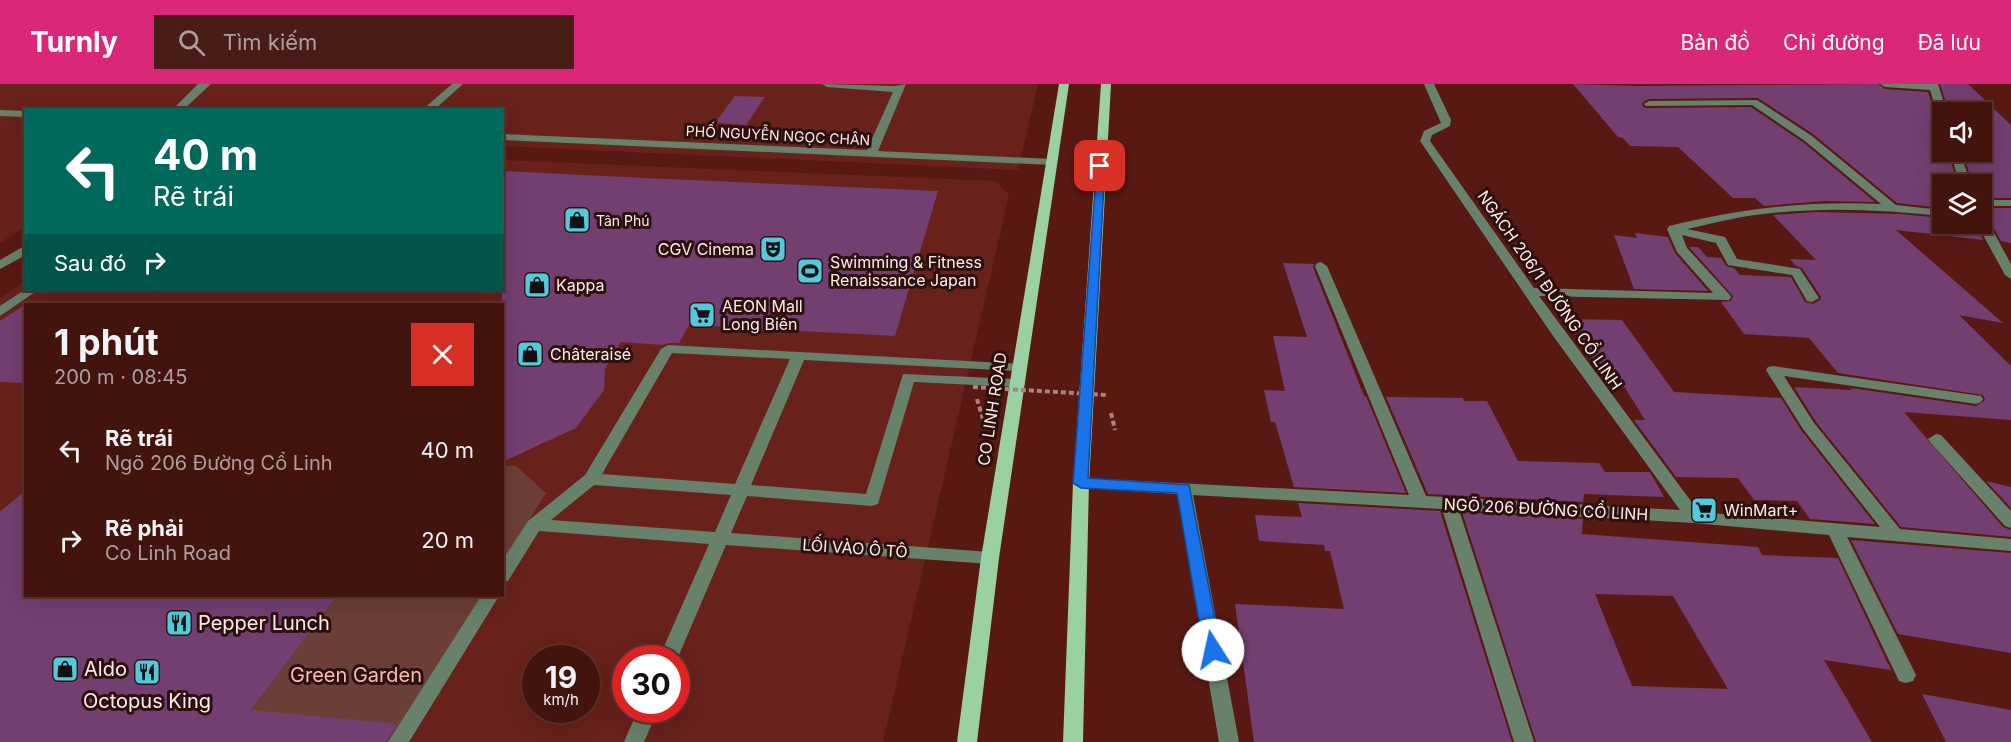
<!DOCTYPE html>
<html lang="vi">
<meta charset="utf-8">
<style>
body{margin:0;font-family:Inter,sans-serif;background:#4a1c17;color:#f1f3f6;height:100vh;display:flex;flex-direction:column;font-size:22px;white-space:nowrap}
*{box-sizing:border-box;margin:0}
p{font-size:20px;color:#af9e9e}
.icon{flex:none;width:33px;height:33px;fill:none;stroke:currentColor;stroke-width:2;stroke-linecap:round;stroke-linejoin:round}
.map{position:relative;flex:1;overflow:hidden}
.drawer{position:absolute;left:24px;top:219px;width:480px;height:294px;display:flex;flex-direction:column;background:#43130e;border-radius:0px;box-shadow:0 6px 24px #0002,0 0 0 2px #5b322e}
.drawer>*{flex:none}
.hud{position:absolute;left:24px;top:24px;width:480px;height:183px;border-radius:0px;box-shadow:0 6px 24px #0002,0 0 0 2px #5b322e;background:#00695c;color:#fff;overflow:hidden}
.controls{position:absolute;left:1932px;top:18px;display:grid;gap:12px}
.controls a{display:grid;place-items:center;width:60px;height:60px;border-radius:0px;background:#43130e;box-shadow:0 6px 24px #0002,0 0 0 2px #5b322e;font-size:30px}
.speed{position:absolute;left:522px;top:561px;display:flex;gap:12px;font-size:30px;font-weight:700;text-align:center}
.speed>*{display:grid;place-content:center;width:78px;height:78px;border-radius:50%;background:#43130e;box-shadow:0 6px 24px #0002,0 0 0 2px #5b322e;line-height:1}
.speed small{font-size:15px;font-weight:400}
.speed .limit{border:9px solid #d22;background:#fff;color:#111}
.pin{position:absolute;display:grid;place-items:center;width:51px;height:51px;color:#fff;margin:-26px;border-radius:12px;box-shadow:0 3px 9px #0006}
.me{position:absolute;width:66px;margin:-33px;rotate:350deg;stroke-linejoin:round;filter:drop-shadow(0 0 4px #0008)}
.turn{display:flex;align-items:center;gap:21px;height:126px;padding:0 30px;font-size:27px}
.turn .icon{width:78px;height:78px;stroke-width:2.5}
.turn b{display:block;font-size:42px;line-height:51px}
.then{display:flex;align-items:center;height:57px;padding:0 30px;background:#0003;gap:12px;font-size:22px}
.round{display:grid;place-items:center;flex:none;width:63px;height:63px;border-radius:0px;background:#4a1c17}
.overview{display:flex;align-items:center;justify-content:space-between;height:102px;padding:0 30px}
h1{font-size:36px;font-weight:700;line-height:45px}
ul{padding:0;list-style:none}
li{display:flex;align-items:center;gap:18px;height:90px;padding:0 30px}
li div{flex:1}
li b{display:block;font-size:22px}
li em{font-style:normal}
header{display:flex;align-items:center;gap:36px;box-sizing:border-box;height:84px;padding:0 30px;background:#db2777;color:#fff}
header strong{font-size:28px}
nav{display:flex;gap:33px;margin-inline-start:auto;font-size:21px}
.search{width:420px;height:54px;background:#4a1c17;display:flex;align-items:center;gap:15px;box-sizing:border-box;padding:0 21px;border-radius:0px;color:#af9e9e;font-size:22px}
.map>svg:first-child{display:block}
.built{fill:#68211b;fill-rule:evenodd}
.green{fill:#6c3e38}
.building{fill:#733f71;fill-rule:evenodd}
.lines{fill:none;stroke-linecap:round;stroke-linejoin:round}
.path{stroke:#ab827e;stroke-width:4;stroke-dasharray:5 3;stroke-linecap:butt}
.minor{fill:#68816b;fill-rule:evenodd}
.major{fill:#9bd0a2;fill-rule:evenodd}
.path-bridge{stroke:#ab827e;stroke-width:4;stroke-dasharray:5 3;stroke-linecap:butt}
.route{fill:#1a73e8;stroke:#114b97;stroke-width:1.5}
.labels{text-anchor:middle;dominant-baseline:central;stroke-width:6;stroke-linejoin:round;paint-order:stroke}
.far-street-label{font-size:14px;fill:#feecea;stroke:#2c100d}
.far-poi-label{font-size:14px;fill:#feecea;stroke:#2c100d;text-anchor:start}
.poi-label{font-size:16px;fill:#feecea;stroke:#2c100d;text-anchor:start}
.street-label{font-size:16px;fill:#feecea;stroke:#2c100d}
.near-poi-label{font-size:20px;fill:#feecea;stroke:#2c100d;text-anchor:start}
.near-park-label{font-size:20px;fill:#fdbbb1;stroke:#2c100d}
</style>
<header>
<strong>Turnly</strong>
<div class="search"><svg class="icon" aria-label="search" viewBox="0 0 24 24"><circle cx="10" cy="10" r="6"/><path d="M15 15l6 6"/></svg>Tìm kiếm</div>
<nav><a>Bản đồ</a><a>Chỉ đường</a><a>Đã lưu</a></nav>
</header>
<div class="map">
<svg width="2011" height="658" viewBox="0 0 2011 658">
<rect width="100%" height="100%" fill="#591913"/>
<path class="built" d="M0,0H1038L1018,86L503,62L502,26H26L25,143L0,159Z
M503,76L995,97L1009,111L883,658H0V214L25,197L26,206H502ZM26,220H502V512H26ZM536,574H586V626H536ZM626,574H676V626H626Z"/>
<path class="green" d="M503,382H516L546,409L503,478Z
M337,512H481L388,658H227Z"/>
<path class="building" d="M1573,0L1636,2L1878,0L1885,5L1928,8L1936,33L1942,35V68H1948L1958,100H1942V124L1897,119L1813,50L1758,14L1649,15L1643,18L1642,22L1646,24L1751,23L1804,59L1875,118L1825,117L1764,122L1755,114H1733L1678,63L1630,62L1623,54L1618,53Z
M1940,0H1968L2011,41V114H1982V100H1973L1962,68H1982V28H1949Z
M735,12L765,13L746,41L715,39Z
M502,87L623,93L938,107L895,252L689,241L679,259H668L663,261L621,258L605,285L604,306L576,344L502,378Z
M1982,124H2011V159L2001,157L1990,137L1982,132Z
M1815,128L1900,130L1942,134V140H1975L1983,156L1896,146L2003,239L1959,231L2011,282V336L1904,328L2003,443L2011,446V453L1901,443L1816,338L1794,303L1852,306L1851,304L1976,322L1985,316L1983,311L1838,289L1809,254L1744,250L1721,218L1731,217L1733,212L1689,163H1698L1707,173L1721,174L1726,182L1734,184L1740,191L1791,193L1805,218L1813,220L1820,216L1821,213L1802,184L1796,182L1790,175L1816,176L1773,131Z
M1635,149L1668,153L1675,169L1708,207L1634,205L1614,151L1637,154Z
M1283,179L1314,180L1313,183L1364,312H1366L1406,409L1294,403L1275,338H1271L1264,306L1285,307L1273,252L1307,253Z
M26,220V299L0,298V237Z
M1568,235L1622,236L1674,308L1781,314L1801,346L1875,440L1810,435L1797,417L1754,416L1738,394L1676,393L1634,336H1645L1612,283H1598Z
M1386,313L1463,314L1464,317H1487L1518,377L1599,379L1605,388H1650L1664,413L1584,410L1583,418L1428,410Z
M1986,397L2011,403V424Z
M26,406V512H337L251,626L397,640L386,658H0V428Z
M1298,419L1440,427L1512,658H1254L1235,520L1344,525L1330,467H1325L1324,461L1259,457L1255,431L1302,433Z
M1462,428L1583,435L1582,450L1758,463L1762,471L1838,474L1891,586L1824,576L1872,658H1536ZM1595,510L1673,512L1728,605L1632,602Z
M1851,456L2011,469V569L1898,550Z
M1922,610L2011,626V658H1946Z"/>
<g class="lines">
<path class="path" d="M977,315L983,335
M1111,329L1115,346"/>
<path class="minor" d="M198,0H211L183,26H172Z
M452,0H463L434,26H422Z
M822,0L895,2L906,0L878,67L1052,75L1057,78L1052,81L502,56V50L867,66L893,8L827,3Z
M1424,0H1434L1451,36L1450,42L1432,51L1430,57L1534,204L1713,209L1677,168L1667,145L1669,142C1744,124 1803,117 1881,120L1805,57L1752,21L1646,22L1644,20L1649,17L1757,16L1812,52L1896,121L1942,126V132C1886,126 1829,123 1773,129C1744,131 1715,139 1687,145L1725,153L1737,175L1800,185L1819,214L1812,218L1807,217L1792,191L1728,181L1716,159L1682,151L1687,164L1729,210L1731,213L1729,216L1539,212L1699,428L1880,443L1803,345L1766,286L1768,283L1773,282L1981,312L1983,315L1981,318L1976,320L1784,292L1814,339L1900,445L2011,455V467L1847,453L1916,591L1913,597L1906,599L1899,597L1829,451L1694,439L1459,426L1534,658H1514L1442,425L1193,411L1239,658H1219L1177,410L1081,404L1075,403L1073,399L1075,395L1081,394L1409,411L1315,182L1317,179L1321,178L1327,182L1426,412L1680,426L1551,249L1420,57L1424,47L1441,39Z
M1880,0H1938L1947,28H1942V33L1938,32L1930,6L1885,3Z
M0,26L26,27V33L0,32Z
M1950,68H1960L1971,100H1960Z
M1982,116H2011V122H1982Z
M1982,134L1988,138L2011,180V195L2005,191L1977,140H1982Z
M26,161V171L0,185V176Z
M26,205L38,206L0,232V222Z
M668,261L1023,280L1025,283L1023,286L1018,287L804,276L751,401L866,410L903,290L1016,295L1023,299L1016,303L914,298L878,420L872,422L747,412L731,449L990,468L996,469L999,474L996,479L990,480L726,461L676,578V574H659L709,460L539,447L508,497L502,498V477L528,437L585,391L661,265ZM672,269L790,275L735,400L602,390ZM594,401L731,411L715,448L551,436Z
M1936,350L1941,351L2011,427V444L2005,442L1931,359L1928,355Z
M481,512H499L409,658H388Z
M638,626H658L644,658H624Z"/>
<path class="major" d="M1059,0H1069L999,474L977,658H957L981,474Z
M1101,0H1111L1089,399L1083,658H1063L1073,399Z"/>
<path class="path-bridge" d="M973,303L1106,311"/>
</g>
<path class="route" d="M1097,80L1105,82L1088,394L1189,401L1221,566L1219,571L1213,573L1207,571L1204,566L1177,409L1081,404L1073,399Z"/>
<defs>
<symbol id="shop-square" viewBox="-11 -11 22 22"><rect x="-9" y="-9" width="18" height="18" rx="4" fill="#53cadc" stroke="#2c100d"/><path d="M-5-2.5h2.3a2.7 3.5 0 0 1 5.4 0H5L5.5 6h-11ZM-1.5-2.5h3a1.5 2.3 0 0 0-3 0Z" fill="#111"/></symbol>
<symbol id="theatre-square" viewBox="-11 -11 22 22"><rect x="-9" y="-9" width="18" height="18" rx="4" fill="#53cadc" stroke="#2c100d"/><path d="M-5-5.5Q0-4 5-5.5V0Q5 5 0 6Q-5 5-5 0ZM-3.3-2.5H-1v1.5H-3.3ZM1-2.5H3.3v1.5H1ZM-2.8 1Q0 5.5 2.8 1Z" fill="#111"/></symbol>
<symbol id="stadium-square" viewBox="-11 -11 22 22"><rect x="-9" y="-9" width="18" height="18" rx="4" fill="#53cadc" stroke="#2c100d"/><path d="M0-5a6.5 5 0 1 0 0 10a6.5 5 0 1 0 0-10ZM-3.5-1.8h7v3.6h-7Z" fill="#111"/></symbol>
<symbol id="supermarket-square" viewBox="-11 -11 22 22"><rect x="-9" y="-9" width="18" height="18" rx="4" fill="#53cadc" stroke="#2c100d"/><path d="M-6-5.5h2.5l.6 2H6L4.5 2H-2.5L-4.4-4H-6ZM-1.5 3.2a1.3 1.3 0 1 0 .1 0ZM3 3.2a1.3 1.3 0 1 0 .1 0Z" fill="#111"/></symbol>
<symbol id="restaurant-square" viewBox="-11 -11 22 22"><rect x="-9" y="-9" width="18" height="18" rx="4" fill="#53cadc" stroke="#2c100d"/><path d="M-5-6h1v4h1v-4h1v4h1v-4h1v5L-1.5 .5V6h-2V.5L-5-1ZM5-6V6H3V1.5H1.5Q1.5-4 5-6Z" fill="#111"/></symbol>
</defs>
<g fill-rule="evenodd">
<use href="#shop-square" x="562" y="121" width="30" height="30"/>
<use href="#theatre-square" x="758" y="150" width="30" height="30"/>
<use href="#stadium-square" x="795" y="172" width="30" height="30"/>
<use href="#shop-square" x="522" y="186" width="30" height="30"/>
<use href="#supermarket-square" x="687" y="216" width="30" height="30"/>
<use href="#shop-square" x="515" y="255" width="30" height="30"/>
<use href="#supermarket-square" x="1689" y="411" width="30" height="30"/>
<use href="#restaurant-square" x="164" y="524" width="30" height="30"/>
<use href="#shop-square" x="50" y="570" width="30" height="30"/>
<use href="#restaurant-square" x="132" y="573" width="30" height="30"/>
</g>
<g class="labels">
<g class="far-street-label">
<text transform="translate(778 51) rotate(3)">PHỐ NGUYỄN NGỌC CHÂN</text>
</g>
<g class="far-poi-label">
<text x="596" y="136">Tân Phú</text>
</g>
<g class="poi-label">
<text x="754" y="165" text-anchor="end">CGV Cinema</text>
<text x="830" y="178">Swimming &amp; Fitness<tspan x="830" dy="18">Renaissance Japan</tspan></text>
<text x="556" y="201">Kappa</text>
<text x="722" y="222">AEON Mall<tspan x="722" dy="18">Long Biên</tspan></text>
<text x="550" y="270">Châteraisé</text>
<text x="1724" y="426">WinMart+</text>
</g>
<g class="street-label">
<text transform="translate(1550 206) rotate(55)">NGÁCH 206/1 ĐƯỜNG CỔ LINH</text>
<text transform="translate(992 325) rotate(-81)">CO LINH ROAD</text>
<text transform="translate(1546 425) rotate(3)">NGÕ 206 ĐƯỜNG CỔ LINH</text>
<text transform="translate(855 464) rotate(4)">LỐI VÀO Ô TÔ</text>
</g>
<g class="near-poi-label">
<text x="198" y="539">Pepper Lunch</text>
<text x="84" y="585">Aldo</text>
<text x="147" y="617" text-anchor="middle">Octopus King</text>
</g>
<g class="near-park-label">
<text x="356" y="591">Green Garden</text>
</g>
</g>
</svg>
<div class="controls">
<a><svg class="icon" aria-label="sound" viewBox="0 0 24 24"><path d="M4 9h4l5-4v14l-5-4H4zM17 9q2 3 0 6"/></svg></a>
<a><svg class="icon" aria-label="layers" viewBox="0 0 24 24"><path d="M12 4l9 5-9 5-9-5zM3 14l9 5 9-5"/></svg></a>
</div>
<div class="speed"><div>19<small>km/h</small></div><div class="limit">30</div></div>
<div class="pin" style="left:1100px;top:82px;background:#d93025"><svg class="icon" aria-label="arrive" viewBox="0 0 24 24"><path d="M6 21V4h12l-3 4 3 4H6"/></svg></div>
<svg class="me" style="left:1213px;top:566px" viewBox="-20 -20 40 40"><circle r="19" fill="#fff"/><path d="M0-13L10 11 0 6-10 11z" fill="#1a73e8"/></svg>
<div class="hud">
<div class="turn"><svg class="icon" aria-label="left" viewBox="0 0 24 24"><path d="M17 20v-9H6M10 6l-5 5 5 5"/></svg><div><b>40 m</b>Rẽ trái</div></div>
<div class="then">Sau đó<svg class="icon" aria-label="right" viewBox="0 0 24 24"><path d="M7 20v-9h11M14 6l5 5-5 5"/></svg></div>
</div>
<section class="drawer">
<div class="overview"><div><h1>1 phút</h1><p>200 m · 08:45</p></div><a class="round" style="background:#d93025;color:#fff"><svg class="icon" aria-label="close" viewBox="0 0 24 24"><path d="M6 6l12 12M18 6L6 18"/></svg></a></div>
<ul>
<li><svg class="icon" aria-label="left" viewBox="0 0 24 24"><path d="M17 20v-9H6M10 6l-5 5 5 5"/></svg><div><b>Rẽ trái</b><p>Ngõ 206 Đường Cổ Linh</p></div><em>40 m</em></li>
<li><svg class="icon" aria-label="right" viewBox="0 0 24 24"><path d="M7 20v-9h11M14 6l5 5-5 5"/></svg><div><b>Rẽ phải</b><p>Co Linh Road</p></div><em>20 m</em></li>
</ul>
</section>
</div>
